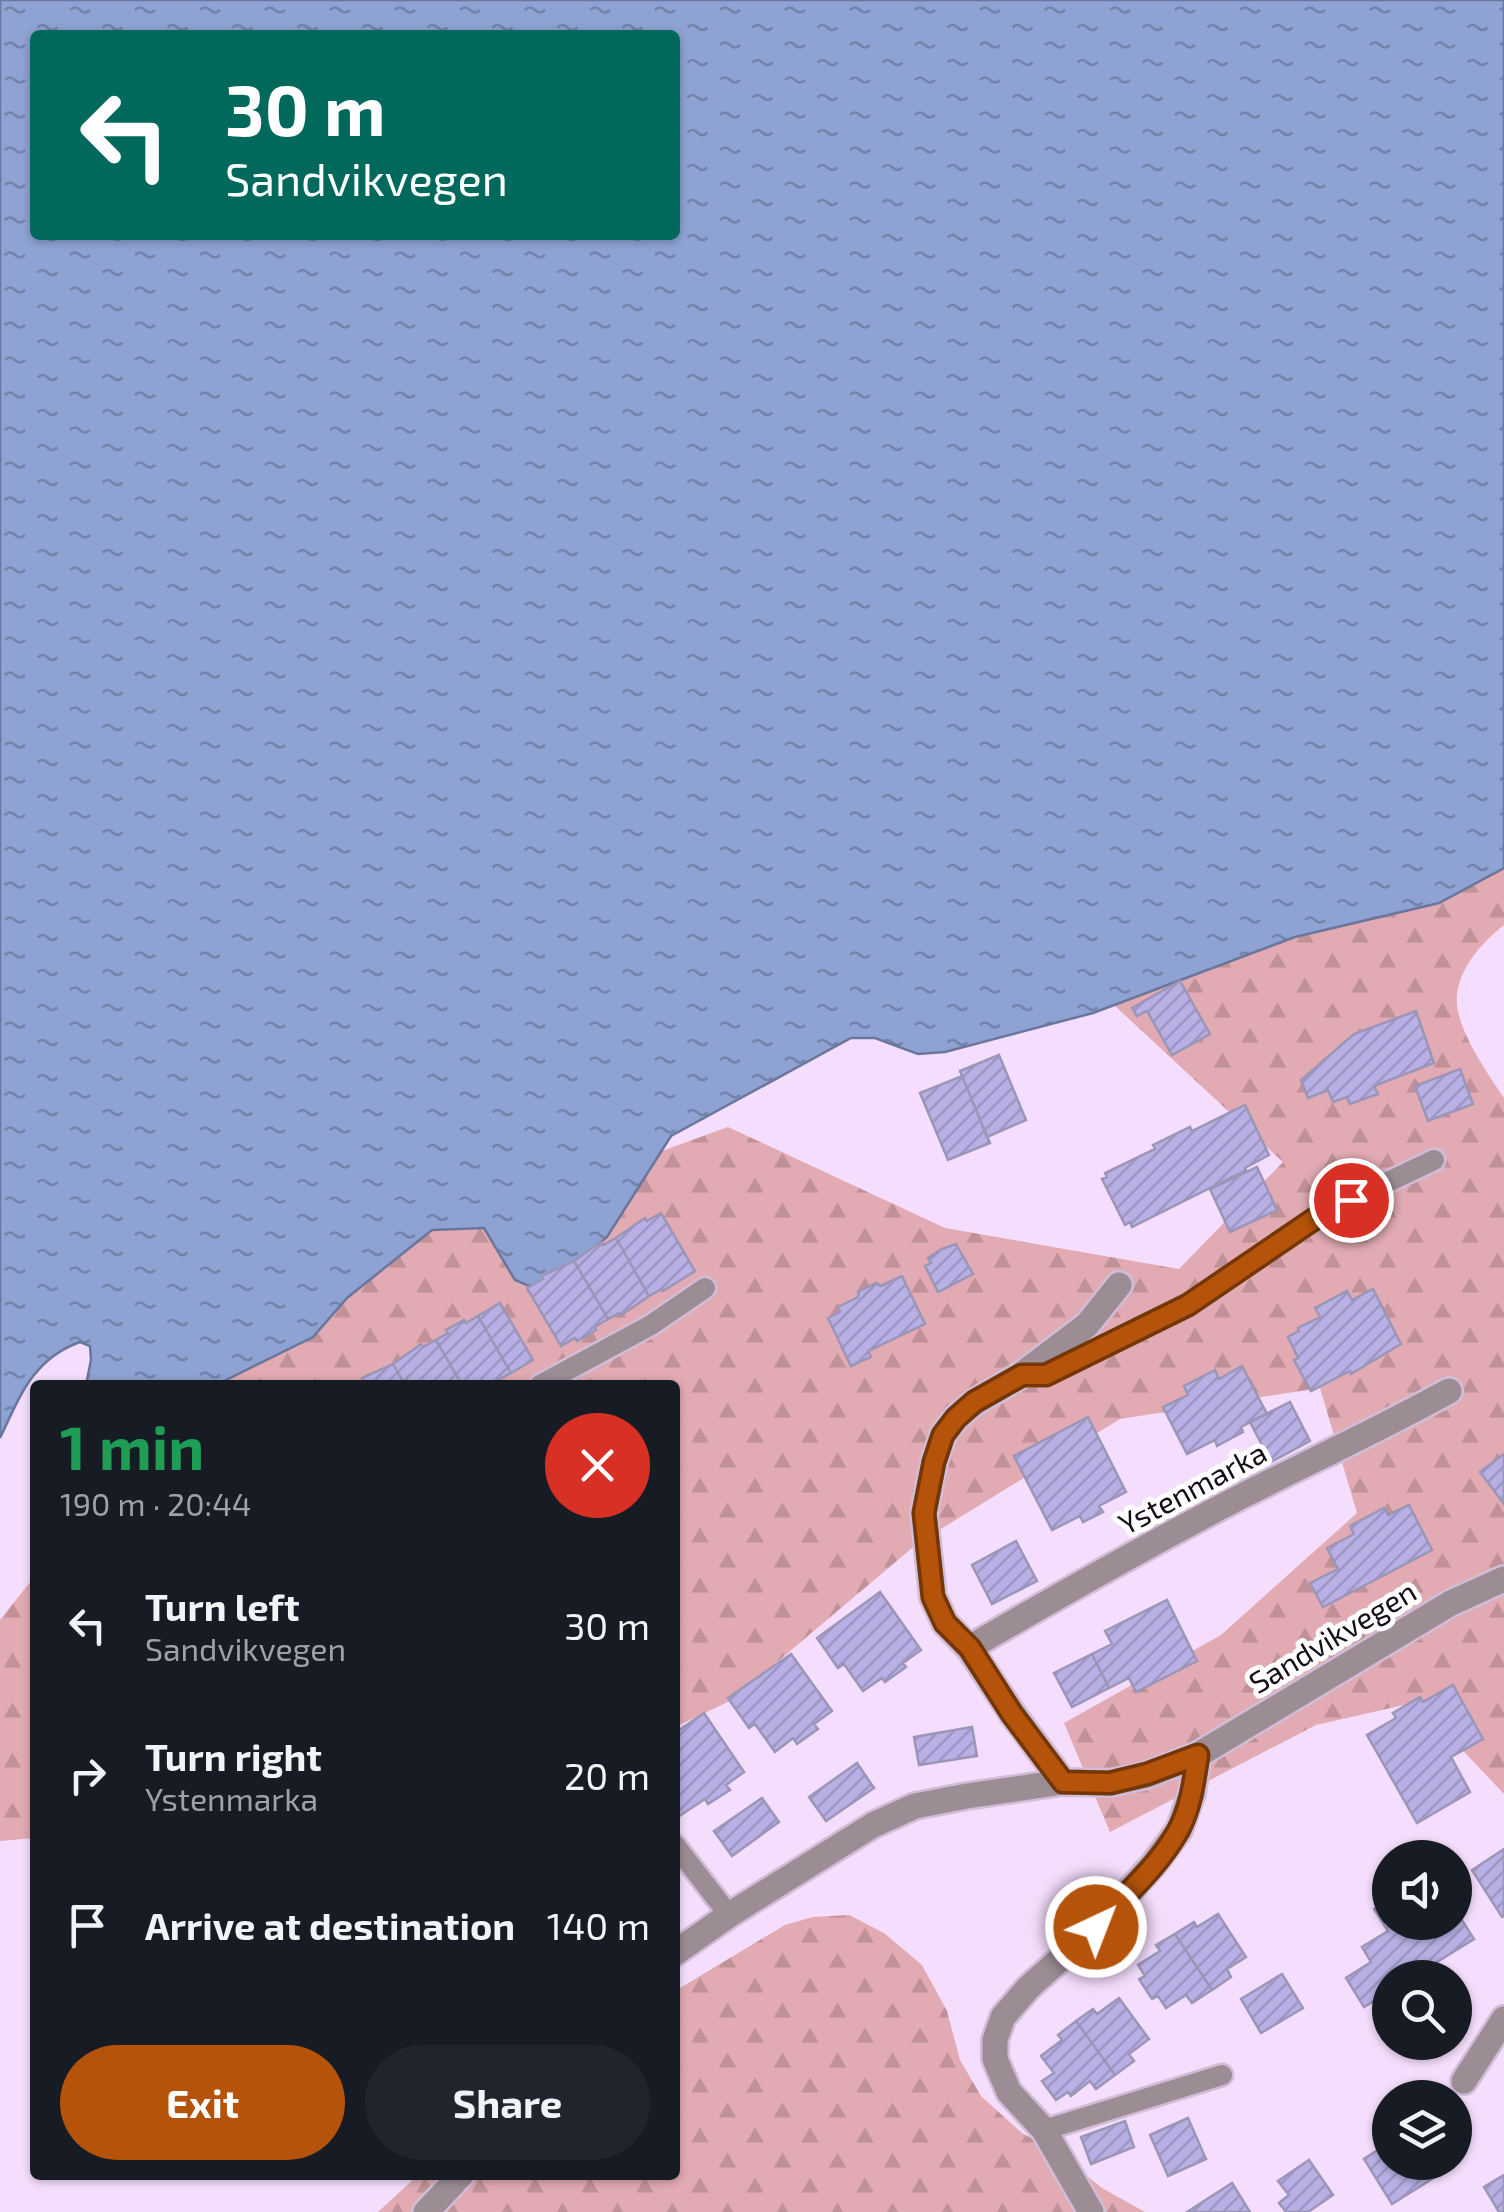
<!DOCTYPE html>
<meta charset="utf-8">
<style>
body{margin:0;font-family:"Exo 2",sans-serif;background:#20242c;color:#f1f3f6;height:100vh;display:flex;flex-direction:column;font-size:38px;white-space:nowrap}
*{box-sizing:border-box;margin:0}
p{font-size:32px;color:#9ea1a6}
.icon{flex:none;width:55px;height:55px;fill:none;stroke:currentColor;stroke-width:2;stroke-linecap:round;stroke-linejoin:round}
.map{position:relative;flex:1;overflow:hidden}
.side{position:absolute;left:30px;top:1380px;width:650px;height:800px;display:flex;flex-direction:column;background:#171b24;border-radius:10px;box-shadow:0 2px 8px #0004}
.side>*{flex:none}
.top-card{position:absolute;left:30px;top:30px;width:650px;height:210px;border-radius:10px;box-shadow:0 2px 8px #0004;background:#00695c;color:#fff;overflow:hidden}
.tools{position:absolute;left:1372px;top:1840px;display:grid;gap:20px}
.tools a{display:grid;place-items:center;width:100px;height:100px;border-radius:50%;background:#171b24;box-shadow:0 2px 8px #0004;font-size:50px}
.pin{position:absolute;display:grid;place-items:center;width:85px;height:85px;color:#fff;margin:-42px;border:5px solid #fff;border-radius:50%;box-shadow:0 2px 10px #0007}
.me{position:absolute;width:110px;margin:-55px;rotate:43deg;stroke-linejoin:round;filter:drop-shadow(0 0 8px #0008)}
.turn{display:flex;align-items:center;gap:35px;height:210px;padding:0 30px;font-size:45px}
.turn .icon{width:130px;height:130px;stroke-width:2.5}
.turn b{display:block;font-size:70px;line-height:85px}
.round{display:grid;place-items:center;flex:none;width:105px;height:105px;border-radius:52px;background:#20242c}
.overview{display:flex;align-items:center;justify-content:space-between;height:170px;padding:0 30px}
h1{font-size:60px;font-weight:700;line-height:75px;color:#1e9e55}
.primary-button{display:flex;gap:20px;margin-top:auto;padding:20px 30px}
.primary-button a{flex:1;height:115px;border-radius:60px;background:#b45309;color:#fff;font-size:40px;font-weight:700;line-height:115px;text-align:center}
.primary-button a+a{background:#20242c;color:#f1f3f6}
ul{padding:0;list-style:none}
li{display:flex;align-items:center;gap:30px;height:150px;padding:0 30px}
li div{flex:1}
li b{display:block;font-size:38px}
li em{font-style:normal}
.map>svg:first-child{display:block}
.forest{fill:url(#forest-firs)}
.water{fill:url(#water-ripples);stroke:#6a769b;stroke-width:2.5;fill-rule:evenodd}
.building{fill:url(#building-hatch);stroke:#9b96b7;stroke-width:2.5}
.lines{fill:none;stroke-linecap:round;stroke-linejoin:round}
.service-casing{stroke:#d1bdd8;stroke-width:25}
.minor-casing{stroke:#d1bdd8;stroke-width:30}
.service{stroke:#9c8d95;stroke-width:20}
.minor{stroke:#9c8d95;stroke-width:25}
.route-casing{stroke:#753606;stroke-width:25}
.route{stroke:#b45309;stroke-width:18}
.labels{text-anchor:middle;dominant-baseline:central;stroke-width:10;stroke-linejoin:round;paint-order:stroke}
.street-label{font-size:30px;fill:#150d17;stroke:#fff}
</style>
<div class="map">
<svg width="1504" height="2212" viewBox="0 0 1504 2212">
<defs>
<pattern id="forest-firs" width="22" height="20" patternUnits="userSpaceOnUse" patternTransform="scale(2.5)"><rect width="22" height="20" fill="#e2aab2"/><path d="M5 1l3.5 6h-7zM16 11l3.5 6h-7z" fill="#c19198"/></pattern>
<pattern id="water-ripples" width="26" height="14" patternUnits="userSpaceOnUse" patternTransform="scale(2.5)"><rect width="26" height="14" fill="#8ea3d3"/><path d="M2 4q2-2 4 0t4 0M15 11q2-2 4 0t4 0" fill="none" stroke="#7383aa"/></pattern>
<pattern id="building-hatch" width="6" height="6" patternUnits="userSpaceOnUse" patternTransform="scale(2.5)"><rect width="6" height="6" fill="#b8b0e5"/><path d="M-1 1l2-2M0 6l6-6M5 7l2-2" fill="none" stroke="#9d96c4"/></pattern>
</defs>
<rect width="100%" height="100%" fill="#f5defd"/>
<path class="forest" d="M1504,868V925C1481,943 1454,973 1457,1005C1460,1034 1488,1074 1504,1098V1794L1417,1702L1316,1725L1110,1832L1064,1723L1221,1635L1357,1513L1320,1388L1120,1419L918,1543L732,1700L675,1727V1385H217L313,1337L347,1298L432,1230L484,1228L515,1280L607,1237L662,1151L728,1127L945,1228L1179,1269L1283,1162L1114,1005L1295,937L1439,903Z
M35,1576V1838L0,1841V1620Z
M849,1915L884,1933L922,1965L947,2011L960,2060L981,2096L1022,2133L1057,2152L1102,2188L1145,2212H378L418,2175H675V1991L785,1925L813,1917Z"/>
<path class="water" d="M0,0H1504V868L1439,903L1295,937L1093,1013L945,1052L918,1054L875,1038H851L671,1136L607,1237L551,1282L534,1288L515,1280L484,1228L432,1230L347,1298L313,1337L216,1385H86L91,1360L90,1346L80,1342C33,1359 20,1396 0,1438ZM35,35H675V235H35Z"/>
<path class="building" d="M1180,981L1210,1034L1172,1055L1147,1011L1137,1016L1132,1008Z
M1416,1011L1434,1063L1374,1086L1378,1094L1350,1104L1347,1097L1333,1102L1328,1090L1308,1098L1301,1080L1354,1034Z
M999,1055L1026,1120L987,1137L960,1071Z
M1460,1069L1473,1104L1428,1121L1415,1086Z
M962,1076L990,1143L948,1160L920,1093Z
M1245,1105L1269,1155L1245,1168L1246,1170L1132,1227L1130,1222L1125,1225L1102,1179L1107,1177L1105,1173L1155,1149L1153,1145L1190,1127L1192,1131Z
M1257,1167L1277,1210L1230,1232L1210,1189Z
M661,1213L695,1271L663,1291L662,1289L649,1296L616,1238L645,1218L647,1221Z
M616,1238L649,1296L620,1316L619,1313L608,1319L574,1261L601,1242L603,1245Z
M956,1244L973,1274L938,1292L925,1266L931,1263L928,1258L942,1249Z
M574,1261L608,1319L595,1327L596,1330L577,1341L575,1338L561,1346L527,1288L543,1279L542,1276Z
M902,1276L925,1324L868,1351L871,1357L851,1366L828,1318L840,1312L838,1307L858,1297L859,1291L876,1283L881,1286Z
M1373,1289L1401,1344L1351,1374L1350,1371L1311,1391L1294,1360L1298,1358L1288,1337L1299,1331L1298,1328L1320,1317L1315,1308L1347,1291L1352,1300Z
M500,1303L533,1360L511,1373L478,1316Z
M478,1316L511,1373L498,1380L500,1384L497,1385H462L436,1340L448,1333L446,1330L464,1320L466,1323Z
M436,1340L462,1385H405L393,1364L421,1344L423,1347Z
M393,1364L405,1385H357L363,1381L362,1378Z
M1242,1366L1267,1414L1241,1427L1243,1432L1217,1446L1215,1440L1187,1454L1163,1407L1188,1395L1184,1386L1215,1370L1219,1379Z
M1290,1402L1310,1441L1271,1462L1250,1422Z
M1088,1417L1126,1492L1099,1506L1103,1512L1083,1522L1080,1516L1052,1530L1014,1456Z
M1504,1454V1504L1480,1472Z
M1409,1505L1432,1550L1323,1607L1310,1583L1338,1569L1327,1548L1354,1534L1350,1526L1384,1508L1388,1515Z
M1016,1541L1037,1581L992,1604L972,1565Z
M880,1592L921,1650L903,1663L906,1667L885,1682L882,1678L863,1691L844,1664L838,1668L817,1638Z
M1167,1600L1197,1661L1136,1692L1129,1678L1109,1688L1092,1654L1112,1644L1105,1631Z
M791,1654L832,1711L814,1724L818,1729L797,1744L793,1738L775,1752L755,1724L749,1728L728,1698Z
M1092,1654L1109,1688L1072,1707L1054,1673Z
M1453,1685L1483,1739L1451,1757L1470,1792L1417,1823L1367,1735L1396,1718L1393,1713L1420,1697L1423,1702Z
M704,1713L744,1772L726,1785L730,1790L708,1804L705,1799L675,1819V1733Z
M972,1727L977,1756L919,1765L914,1737Z
M857,1763L874,1788L826,1821L809,1797Z
M762,1798L779,1822L732,1856L714,1831Z
M1504,1849V1916L1502,1917L1472,1870Z
M1390,1899V1922H1455V1909L1474,1939L1411,1978H1390V1991L1364,2007L1346,1978L1371,1962L1362,1947L1388,1931L1374,1909Z
M1218,1914L1246,1957L1227,1969L1231,1977L1212,1990L1175,1934L1194,1922L1197,1927Z
M1175,1934L1212,1990L1192,2003L1186,1995L1166,2008L1158,1996L1152,1999L1139,1979L1145,1976L1138,1965L1160,1951L1156,1945Z
M1282,1974L1303,2008L1261,2033L1241,1999Z
M1119,1998L1149,2039L1129,2054L1134,2061L1115,2075L1076,2021L1093,2009L1097,2014Z
M1076,2021L1115,2075L1096,2089L1090,2081L1071,2096L1068,2092L1056,2100L1042,2081L1054,2073L1041,2056L1062,2040L1058,2035Z
M1188,2118L1206,2159L1168,2176L1150,2135Z
M1125,2121L1134,2147L1091,2164L1081,2137Z
M1390,2142V2162H1448L1451,2167L1392,2204L1364,2159Z
M1309,2160L1333,2195L1308,2212H1286L1279,2203L1289,2195L1278,2181Z
M1504,2175V2212H1499L1484,2187Z
M1232,2183L1250,2212H1187Z"/>
<g class="lines">
<defs>
<path id="service" d="M1021,1375H1046L1188,1305L1323,1213L1434,1160
M540,1385L651,1325L705,1288
M675,1845L729,1915
M1044,2130L1222,2075"/>
<path id="minor" d="M969,1648C1060,1595 1151,1543 1244,1495C1313,1460 1382,1428 1449,1391
M1063,1782L1012,1713L969,1648L945,1623L933,1597L924,1513L934,1462L943,1435L956,1418L975,1402L1021,1375L1087,1325L1119,1285
M675,1953L729,1915L873,1825L915,1806L967,1796L1063,1782L1111,1783L1147,1775L1198,1755L1451,1603L1504,1579
M1464,2081L1504,2019
M426,2212L461,2175
M1091,2212L1044,2130L1009,2092L995,2059V2040L1003,2017L1028,1988L1096,1927L1153,1865L1179,1830L1192,1793L1198,1755"/>
</defs>
<use href="#service" class="service-casing"/>
<use href="#minor" class="minor-casing"/>
<use href="#service" class="service"/>
<use href="#minor" class="minor"/>
</g>
<g class="lines">
<defs>
<path id="route" d="M1096,1927C1123,1897 1158,1867 1178,1831C1191,1808 1194,1780 1198,1755L1147,1774L1110,1783L1063,1782L1012,1714L970,1648L945,1623L933,1597L924,1513L934,1462L943,1435L956,1418L974,1402L1022,1375H1046L1188,1305L1323,1213L1351,1200"/>
</defs>
<use href="#route" class="route-casing"/>
<use href="#route" class="route"/>
</g>
<g class="labels">
<g class="street-label">
<text transform="translate(1192 1487) rotate(-28)">Ystenmarka</text>
<text transform="translate(1332 1636) rotate(-31)">Sandvikvegen</text>
</g>
</g>
</svg>
<div class="tools">
<a><svg class="icon" aria-label="sound" viewBox="0 0 24 24"><path d="M4 9h4l5-4v14l-5-4H4zM17 9q2 3 0 6"/></svg></a>
<a><svg class="icon" aria-label="search" viewBox="0 0 24 24"><circle cx="10" cy="10" r="6"/><path d="M15 15l6 6"/></svg></a>
<a><svg class="icon" aria-label="layers" viewBox="0 0 24 24"><path d="M12 4l9 5-9 5-9-5zM3 14l9 5 9-5"/></svg></a>
</div>
<div class="pin" style="left:1351px;top:1200px;background:#d93025"><svg class="icon" aria-label="arrive" viewBox="0 0 24 24"><path d="M6 21V4h12l-3 4 3 4H6"/></svg></div>
<svg class="me" style="left:1096px;top:1927px" viewBox="-20 -20 40 40"><circle r="17" fill="#b45309" stroke="#fff" stroke-width="3"/><path d="M0-11L8 9 0 5-8 9z" fill="#fff"/></svg>
<div class="top-card">
<div class="turn"><svg class="icon" aria-label="left" viewBox="0 0 24 24"><path d="M17 20v-9H6M10 6l-5 5 5 5"/></svg><div><b>30 m</b>Sandvikvegen</div></div>
</div>
<section class="side">
<div class="overview"><div><h1>1 min</h1><p>190 m · 20:44</p></div><a class="round" style="background:#d93025;color:#fff"><svg class="icon" aria-label="close" viewBox="0 0 24 24"><path d="M6 6l12 12M18 6L6 18"/></svg></a></div>
<ul>
<li><svg class="icon" aria-label="left" viewBox="0 0 24 24"><path d="M17 20v-9H6M10 6l-5 5 5 5"/></svg><div><b>Turn left</b><p>Sandvikvegen</p></div><em>30 m</em></li>
<li><svg class="icon" aria-label="right" viewBox="0 0 24 24"><path d="M7 20v-9h11M14 6l5 5-5 5"/></svg><div><b>Turn right</b><p>Ystenmarka</p></div><em>20 m</em></li>
<li><svg class="icon" aria-label="arrive" viewBox="0 0 24 24"><path d="M6 21V4h12l-3 4 3 4H6"/></svg><div><b>Arrive at destination</b></div><em>140 m</em></li>
</ul>
<div class="primary-button"><a>Exit</a><a>Share</a></div>
</section>
</div>
